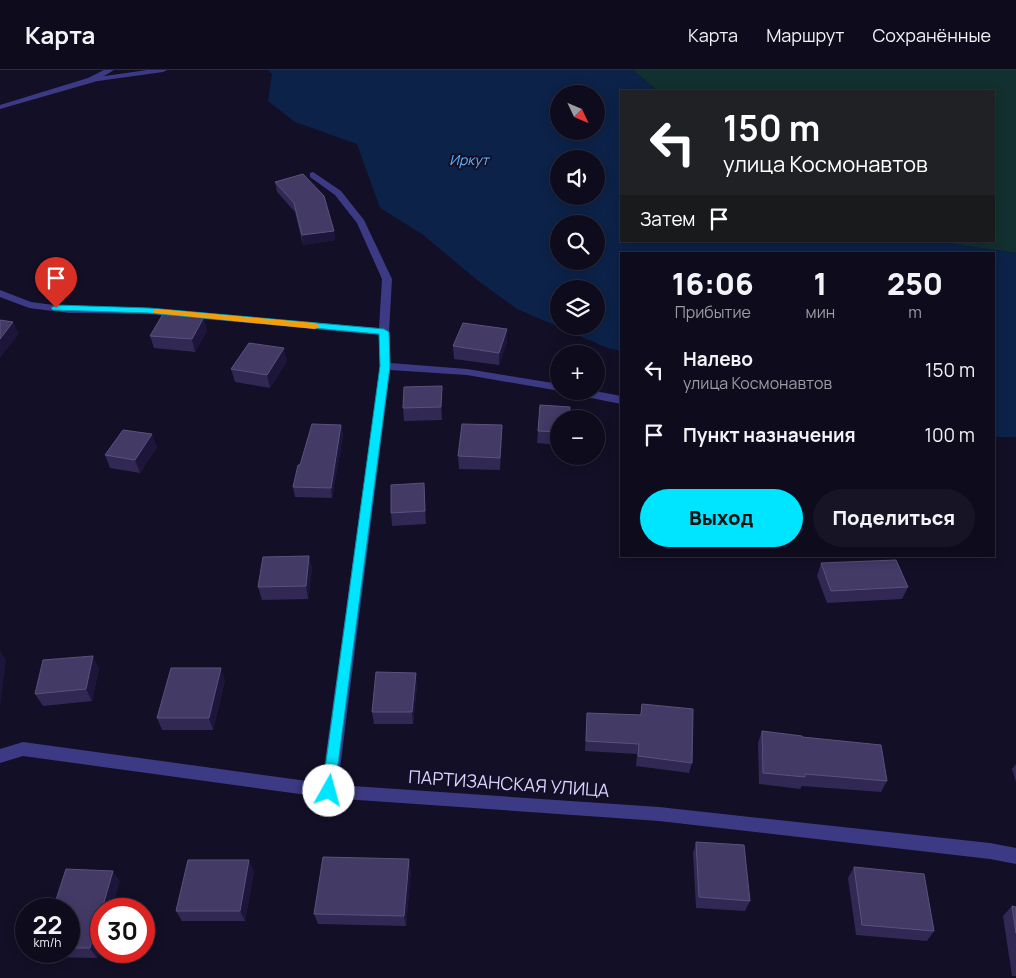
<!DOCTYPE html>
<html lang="ru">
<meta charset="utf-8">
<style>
body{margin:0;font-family:Manrope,sans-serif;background:#171425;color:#f1f3f6;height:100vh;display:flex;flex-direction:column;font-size:19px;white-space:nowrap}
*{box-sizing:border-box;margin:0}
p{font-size:16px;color:#9b9ba3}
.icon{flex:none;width:28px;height:28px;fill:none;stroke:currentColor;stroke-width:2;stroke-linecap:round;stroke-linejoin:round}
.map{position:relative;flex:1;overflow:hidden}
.side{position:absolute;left:620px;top:182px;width:375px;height:305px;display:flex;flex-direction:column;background:#0e0b1c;border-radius:0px;box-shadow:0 2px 12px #0003,0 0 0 1px #2e2b3b}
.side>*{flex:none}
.banner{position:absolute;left:620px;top:20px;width:375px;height:152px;border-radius:0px;box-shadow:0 2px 12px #0003,0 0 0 1px #2e2b3b;background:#202124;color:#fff;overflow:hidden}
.needle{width:32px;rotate:134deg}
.controls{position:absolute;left:550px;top:15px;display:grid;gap:10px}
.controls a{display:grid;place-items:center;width:55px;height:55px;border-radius:50%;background:#0e0b1c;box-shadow:0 2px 12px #0003,0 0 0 1px #2e2b3b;font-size:25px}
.speed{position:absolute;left:15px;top:828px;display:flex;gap:10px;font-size:25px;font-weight:700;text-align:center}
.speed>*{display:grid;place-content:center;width:65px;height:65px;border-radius:50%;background:#0e0b1c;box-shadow:0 2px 12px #0003,0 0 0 1px #2e2b3b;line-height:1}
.speed small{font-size:12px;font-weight:400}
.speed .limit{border:8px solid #d22;background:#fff;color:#111}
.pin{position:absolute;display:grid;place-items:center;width:42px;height:42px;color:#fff;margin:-51px -21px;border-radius:50% 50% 50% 0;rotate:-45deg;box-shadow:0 0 5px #0007}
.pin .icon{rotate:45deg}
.me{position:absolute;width:55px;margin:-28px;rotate:7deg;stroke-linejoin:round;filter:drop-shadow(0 0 4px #0008)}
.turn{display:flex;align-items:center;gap:18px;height:105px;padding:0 20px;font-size:22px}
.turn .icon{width:65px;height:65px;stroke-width:2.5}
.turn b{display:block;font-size:35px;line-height:42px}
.then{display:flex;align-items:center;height:48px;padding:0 20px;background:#0003;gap:10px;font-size:19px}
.eta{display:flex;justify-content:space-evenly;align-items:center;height:85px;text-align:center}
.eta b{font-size:30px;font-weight:800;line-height:35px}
.action{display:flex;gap:10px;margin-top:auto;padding:10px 20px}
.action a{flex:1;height:58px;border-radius:30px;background:#00e5ff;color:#111;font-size:20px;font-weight:800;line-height:58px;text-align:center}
.action a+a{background:#171425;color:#f1f3f6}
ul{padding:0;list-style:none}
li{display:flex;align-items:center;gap:15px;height:65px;padding:0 20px}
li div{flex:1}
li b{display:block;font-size:19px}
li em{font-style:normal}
header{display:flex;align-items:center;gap:30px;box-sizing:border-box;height:70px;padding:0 25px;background:#0e0b1c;border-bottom:1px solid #2e2b3b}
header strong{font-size:24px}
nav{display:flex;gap:28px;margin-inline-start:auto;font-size:18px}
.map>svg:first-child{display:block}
.green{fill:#12302f}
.water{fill:#0c2248;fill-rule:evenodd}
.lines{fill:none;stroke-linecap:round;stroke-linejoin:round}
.service{fill:#3d3a85;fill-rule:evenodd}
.minor{fill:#3d3a85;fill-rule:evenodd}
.wall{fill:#312854}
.shaded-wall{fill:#1d163a}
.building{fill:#433a66;stroke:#5a527e}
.route{fill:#00e5ff;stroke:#0095a6}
.slow{fill:#f59e0b}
.labels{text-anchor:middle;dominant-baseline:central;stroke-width:4;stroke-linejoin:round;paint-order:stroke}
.far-water-label{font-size:14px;font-style:italic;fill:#62b6ff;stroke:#130f26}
.near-street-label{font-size:18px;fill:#d9d4ff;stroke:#130f26}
</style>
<header>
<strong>Карта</strong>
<nav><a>Карта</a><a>Маршрут</a><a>Сохранённые</a></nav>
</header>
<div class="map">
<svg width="1016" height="908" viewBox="0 0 1016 908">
<rect width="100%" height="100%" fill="#130f26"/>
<path class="green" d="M633,0H1016V183L930,171H994V21H657Z"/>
<path class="water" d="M268,0H633L657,21H621V171H930L1016,183V367H994V184H621V281L608,278L517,239L477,210L422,164L380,138L357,74L295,52L268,31L272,4ZM559,24H596V61H559ZM559,89H596V126H559ZM559,154H596V191H559ZM559,219H596V256H559Z"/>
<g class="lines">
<path class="service" d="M147,0H167L163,2L91,12L87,10L91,8Z"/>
<path class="minor" d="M104,0H114L94,12L0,39V35L88,8Z
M313,102L341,121L364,150L392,209L389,262L390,293L467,299L559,314L560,321L467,305L390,300L338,715L659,737L990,773L1016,778V794L990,789L659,751L329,728L23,686L0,693V679L23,672L322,713L380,296L379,265L149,244L69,243L29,238L0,227V220L31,232L69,237L149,238L379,258L382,209L357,153L335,125L310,107V103Z
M571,321H595L621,326V334L576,325Z"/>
</g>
<path class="wall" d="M275,112L334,161L335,170L303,175L295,142L277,122Z
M507,259V272L499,295L454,289L453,276Z
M207,260L195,282L154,278L150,266Z
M287,291L270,318L235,312L231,299Z
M442,329V350L404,351L403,338Z
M559,349V375L537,373L538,361Z
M341,355L343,365L332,428L295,427L293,417L300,395Z
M502,355V367L500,400L459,399L458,386Z
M157,377L140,403L110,398L105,385Z
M424,413L426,454L392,456L391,443Z
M309,486L312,499L308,529L262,530L258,517Z
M691,486H713L691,488Z
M821,493L908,517L902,529L827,533L817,506Z
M99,598L92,631L43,636L35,624Z
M225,610L213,660H162L157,648Z
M417,615L413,654H374L372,642Z
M642,634L692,693L689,703L636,696L637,684L585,681L587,643L640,645Z
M762,661L802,667L887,711L881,722L802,716L800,719L759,714L758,673Z
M1016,694V712L1012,699Z
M696,772L750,831L745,841L696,838L693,783Z
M854,797L934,861L927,871L856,865L848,808Z
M411,800L406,856L318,854L314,844Z
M254,801L245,851H182L176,841Z
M120,811L101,839V875L97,888L49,887L44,881H69V839Z
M1012,836L1016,837V906H1012L1003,846Z"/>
<path class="shaded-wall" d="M334,161L335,170L303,175L302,165Z
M204,247L207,260L195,282L192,269Z
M13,252L19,264L0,288V269Z
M507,259V272L499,295V283Z
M284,278L287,291L270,318L267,305Z
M442,316V350L441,337Z
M341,355L343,365L332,428L331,418Z
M502,355V367L500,400V388Z
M152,364L157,377L140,403L135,390Z
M424,413L425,425L426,454L425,441Z
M309,486L312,499L308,529L306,516Z
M0,580L6,590L0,638Z
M93,586L99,598L92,631L86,619Z
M221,598L225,610L213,660L209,648Z
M416,603L417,615L413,654L412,642Z
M409,789L411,800L406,856L404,846Z
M249,790L254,801L245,851L240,841Z
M113,801L120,811L112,839H102Z
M101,841V875L97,888L90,878Z"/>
<path class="building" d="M303,104L324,126L334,161L302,165L294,133L275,112Z
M163,244L204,247L192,269L150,266Z
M0,250L13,252L0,269Z
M463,253L507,259L499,283L453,276Z
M249,273L284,278L267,305L231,299Z
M442,316L441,337L403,338L404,317Z
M540,335L570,337L569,349H559V362L538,361Z
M312,354L341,355L331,418L293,417L298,395H300Z
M462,354L502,355L500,388L458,386Z
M123,360L152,364L135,390L105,385Z
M424,413L425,441L391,443V415Z
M309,486L306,516L258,517L263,487Z
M896,490L908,517L831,521L821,493Z
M93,586L86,619L35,624L43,590Z
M171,598H221L209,648H157Z
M376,602L416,603L412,642H372Z
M642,634L693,639L692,693L638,686L639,674L586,671L587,643L641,645Z
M762,661L802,666V667L881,675L887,711L805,704V707L763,703Z
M696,772L744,775L750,831L699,827Z
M323,787L409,789L404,846L314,844Z
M188,790H249L240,841H176Z
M854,797L924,804L934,861L862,855Z
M66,799L113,801L102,839H101L90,878H69V839H53Z
M1012,836L1016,837V863Z"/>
<path class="route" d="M56,235L149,238L384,259L389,262L390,296L334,725L329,727L324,725L322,721L380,296L379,264L149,243L53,240L51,238Z"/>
<path class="slow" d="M158,239L315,253L320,256L315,259L154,243V240Z"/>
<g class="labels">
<g class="far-water-label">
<text x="469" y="89">Иркут</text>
</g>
<g class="near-street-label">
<text transform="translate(509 713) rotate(4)">ПАРТИЗАНСКАЯ УЛИЦА</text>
</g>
</g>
</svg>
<div class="controls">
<a><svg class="needle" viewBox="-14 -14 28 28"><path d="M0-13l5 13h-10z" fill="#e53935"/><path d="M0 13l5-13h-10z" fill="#9b9ba3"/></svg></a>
<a><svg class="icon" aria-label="sound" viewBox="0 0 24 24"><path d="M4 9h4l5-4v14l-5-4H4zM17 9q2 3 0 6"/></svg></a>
<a><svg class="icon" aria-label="search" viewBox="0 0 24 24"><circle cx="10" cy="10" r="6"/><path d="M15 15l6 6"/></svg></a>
<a><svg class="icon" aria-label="layers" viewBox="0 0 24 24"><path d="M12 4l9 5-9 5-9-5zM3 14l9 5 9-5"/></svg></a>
<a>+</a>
<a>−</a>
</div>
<div class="speed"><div>22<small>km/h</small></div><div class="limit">30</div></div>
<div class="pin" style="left:56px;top:238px;background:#d93025"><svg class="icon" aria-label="arrive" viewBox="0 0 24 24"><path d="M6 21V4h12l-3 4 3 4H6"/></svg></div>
<svg class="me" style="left:329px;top:721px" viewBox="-20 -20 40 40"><circle r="19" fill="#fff"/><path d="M0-13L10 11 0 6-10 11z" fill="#00e5ff"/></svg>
<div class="banner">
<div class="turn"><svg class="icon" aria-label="left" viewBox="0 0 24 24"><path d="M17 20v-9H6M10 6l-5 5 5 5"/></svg><div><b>150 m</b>улица Космонавтов</div></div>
<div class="then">Затем<svg class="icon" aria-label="arrive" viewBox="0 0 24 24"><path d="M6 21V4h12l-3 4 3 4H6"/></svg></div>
</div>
<section class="side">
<div class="eta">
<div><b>16:06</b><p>Прибытие</p></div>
<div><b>1</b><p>мин</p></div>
<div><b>250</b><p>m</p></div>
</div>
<ul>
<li><svg class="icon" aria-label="left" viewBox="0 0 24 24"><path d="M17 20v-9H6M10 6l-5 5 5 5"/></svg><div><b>Налево</b><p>улица Космонавтов</p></div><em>150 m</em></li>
<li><svg class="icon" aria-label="arrive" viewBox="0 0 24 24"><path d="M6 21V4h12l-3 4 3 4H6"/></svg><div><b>Пункт назначения</b></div><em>100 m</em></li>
</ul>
<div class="action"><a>Выход</a><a>Поделиться</a></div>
</section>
</div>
